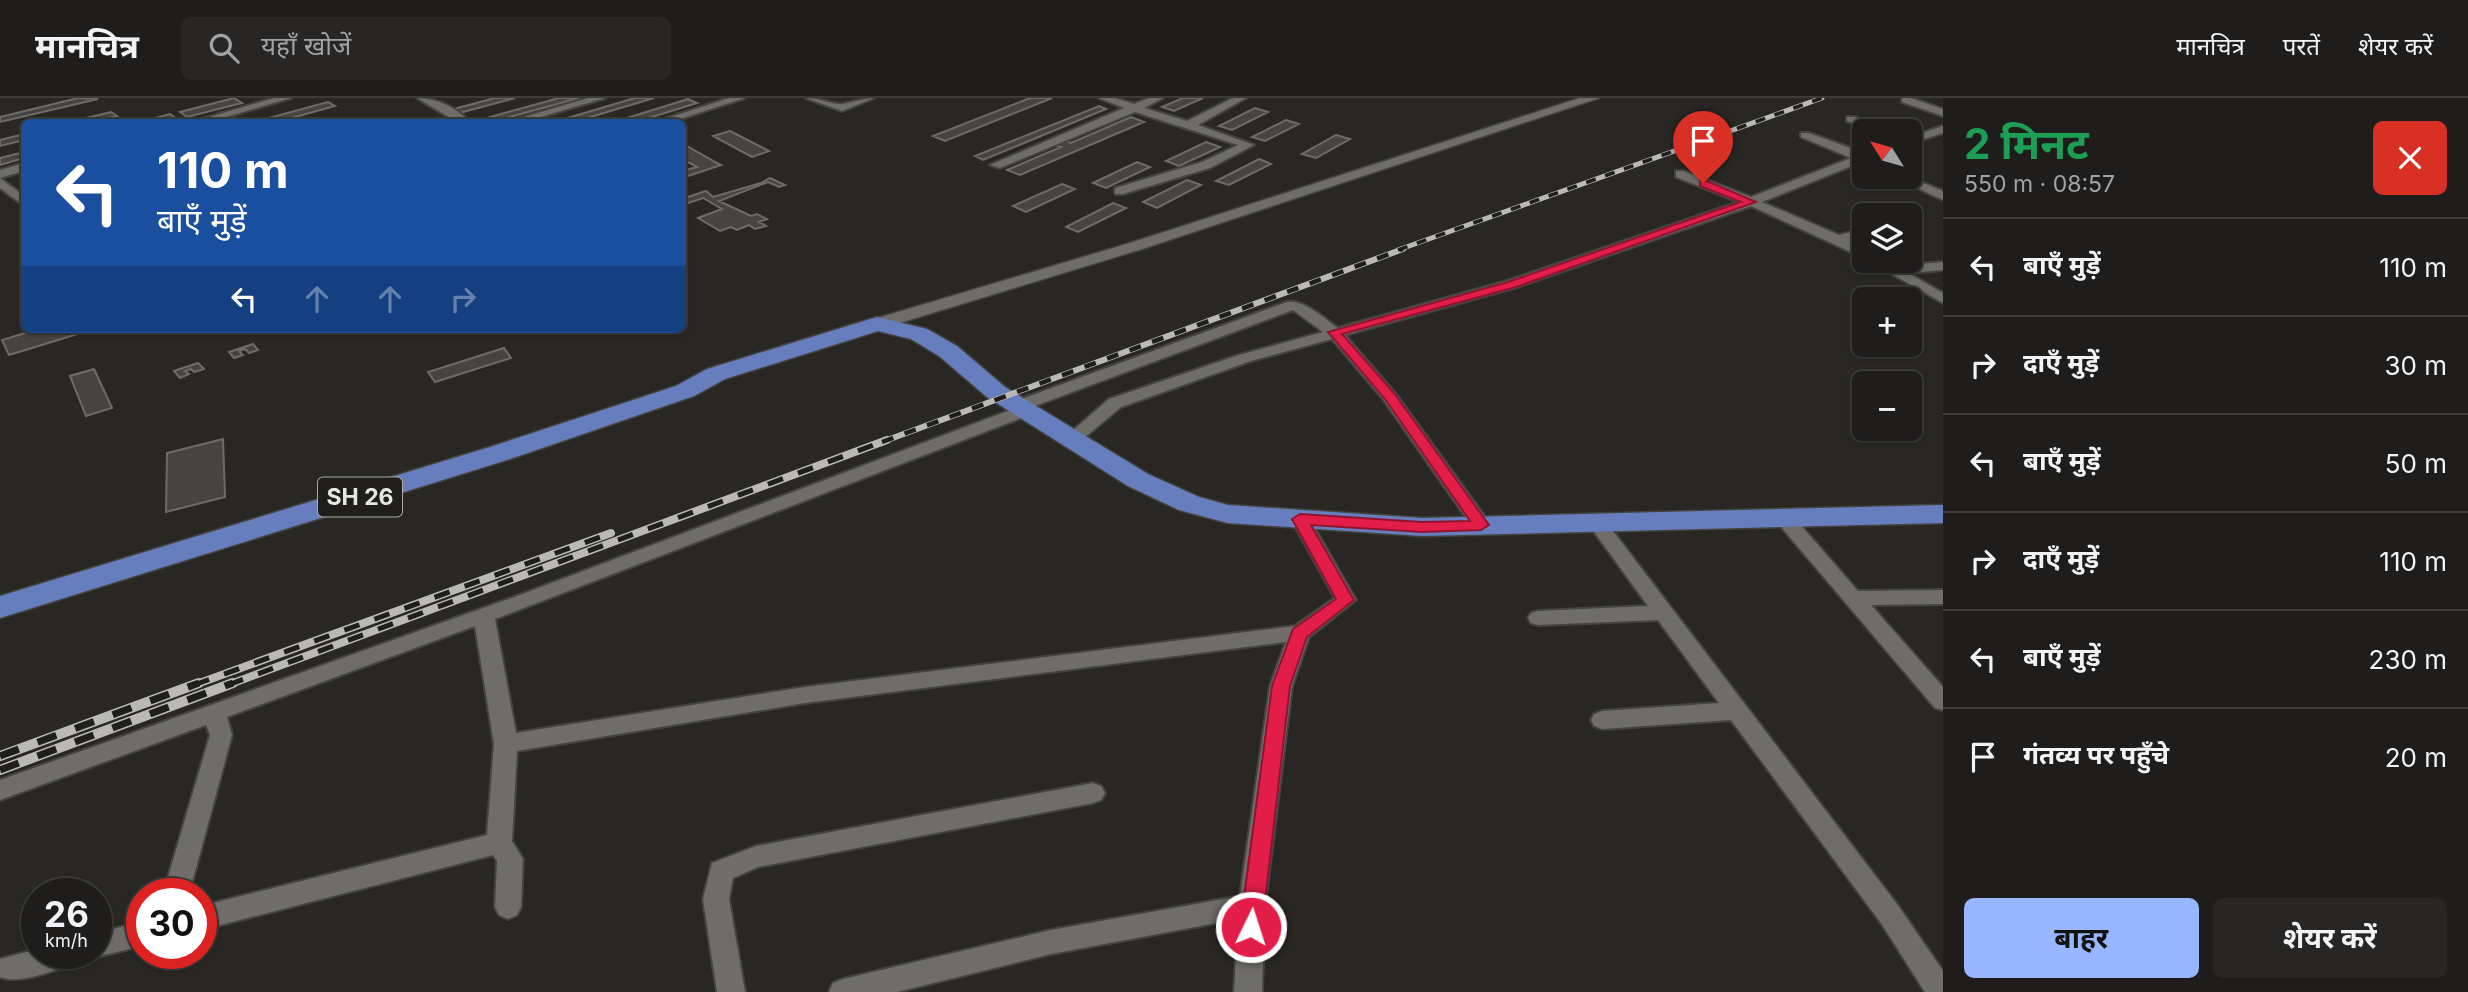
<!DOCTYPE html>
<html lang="hi">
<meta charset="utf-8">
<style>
body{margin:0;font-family:Inter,"Noto Sans Devanagari",sans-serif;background:#272624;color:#f1f3f6;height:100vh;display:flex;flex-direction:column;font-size:26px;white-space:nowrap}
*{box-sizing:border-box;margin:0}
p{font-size:23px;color:#a1a2a3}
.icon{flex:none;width:38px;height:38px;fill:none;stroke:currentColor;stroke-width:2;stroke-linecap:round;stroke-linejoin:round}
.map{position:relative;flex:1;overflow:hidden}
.panel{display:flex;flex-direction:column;background:#1f1d1b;width:525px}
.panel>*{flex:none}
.guide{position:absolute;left:21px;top:21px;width:665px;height:214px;border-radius:10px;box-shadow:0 2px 5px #0004,0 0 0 2px #3c3b3a;background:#1a4fa0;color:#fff;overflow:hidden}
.needle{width:46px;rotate:307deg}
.tools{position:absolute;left:1852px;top:21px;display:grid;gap:14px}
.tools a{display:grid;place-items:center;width:70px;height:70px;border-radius:10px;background:#1f1d1b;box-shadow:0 2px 5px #0004,0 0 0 2px #3c3b3a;font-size:35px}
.speed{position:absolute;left:21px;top:780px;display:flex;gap:14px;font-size:35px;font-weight:700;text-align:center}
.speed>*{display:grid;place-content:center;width:91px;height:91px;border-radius:50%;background:#1f1d1b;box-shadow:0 2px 5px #0004,0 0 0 2px #3c3b3a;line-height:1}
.speed small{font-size:18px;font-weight:400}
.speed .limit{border:10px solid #d22;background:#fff;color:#111}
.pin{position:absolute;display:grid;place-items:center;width:60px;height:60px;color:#fff;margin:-72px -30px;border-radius:50% 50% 50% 0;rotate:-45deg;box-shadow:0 0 7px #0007}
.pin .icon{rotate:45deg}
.me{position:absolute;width:77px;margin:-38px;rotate:4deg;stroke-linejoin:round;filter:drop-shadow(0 0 5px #0008)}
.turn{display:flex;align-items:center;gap:24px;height:147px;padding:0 21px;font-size:32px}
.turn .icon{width:91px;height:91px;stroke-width:2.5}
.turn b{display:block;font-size:49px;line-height:60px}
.lanes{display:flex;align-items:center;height:66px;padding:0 21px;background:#0003;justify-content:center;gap:35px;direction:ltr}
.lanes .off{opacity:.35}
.round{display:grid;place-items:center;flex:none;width:74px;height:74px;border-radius:10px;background:#272624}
.overview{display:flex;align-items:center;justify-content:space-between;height:119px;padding:0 21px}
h1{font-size:42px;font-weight:700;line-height:52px;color:#1e9e55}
.button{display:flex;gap:14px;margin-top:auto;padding:14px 21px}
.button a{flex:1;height:80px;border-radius:10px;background:#98b6fd;color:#111;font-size:28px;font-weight:700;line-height:80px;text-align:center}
.button a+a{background:#272624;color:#f1f3f6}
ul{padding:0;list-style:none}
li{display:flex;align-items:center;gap:21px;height:98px;padding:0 21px;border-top:2px solid #3c3b3a}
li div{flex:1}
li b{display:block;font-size:26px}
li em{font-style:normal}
header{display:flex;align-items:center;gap:42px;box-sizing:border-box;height:98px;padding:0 35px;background:#1f1d1b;border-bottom:2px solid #3c3b3a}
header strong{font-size:33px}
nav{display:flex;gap:38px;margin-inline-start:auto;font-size:24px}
.search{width:490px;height:63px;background:#272624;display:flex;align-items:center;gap:18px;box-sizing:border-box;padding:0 24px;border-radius:10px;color:#a1a2a3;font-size:26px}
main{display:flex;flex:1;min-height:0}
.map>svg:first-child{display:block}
.building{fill:#464440;stroke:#6d6b67;stroke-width:2}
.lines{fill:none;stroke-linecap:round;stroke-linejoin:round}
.minor-casing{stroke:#444340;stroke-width:4}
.tertiary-casing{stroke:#444340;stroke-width:3}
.primary-casing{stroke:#444340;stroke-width:3}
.minor{fill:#6f6d69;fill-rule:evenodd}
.tertiary{fill:#6f6d69;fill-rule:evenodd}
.primary{fill:#677ebe;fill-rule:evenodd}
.rail-far3-casing{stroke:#bab9b6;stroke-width:5}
.rail-far2-casing{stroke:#bab9b6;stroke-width:6}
.rail-far1-casing{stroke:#bab9b6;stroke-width:8}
.rail-casing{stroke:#bab9b6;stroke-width:10}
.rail-far3{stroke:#1f1e1a;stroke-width:3.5;stroke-dasharray:10;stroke-linecap:butt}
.rail-far2{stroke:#1f1e1a;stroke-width:4.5;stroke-dasharray:12;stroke-linecap:butt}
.rail-far1{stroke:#1f1e1a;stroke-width:5;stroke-dasharray:16;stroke-linecap:butt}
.rail{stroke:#1f1e1a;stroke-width:7;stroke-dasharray:20;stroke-linecap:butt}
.route{fill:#e11d48;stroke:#92132f;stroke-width:2}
.labels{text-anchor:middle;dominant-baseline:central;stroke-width:5;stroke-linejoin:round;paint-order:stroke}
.shield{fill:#1f1e1a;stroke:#abaaa7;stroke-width:2}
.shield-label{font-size:23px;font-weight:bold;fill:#e7e6e3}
</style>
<header>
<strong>मानचित्र</strong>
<div class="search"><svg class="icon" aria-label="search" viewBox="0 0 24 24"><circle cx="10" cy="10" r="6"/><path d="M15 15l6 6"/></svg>यहाँ खोजें</div>
<nav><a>मानचित्र</a><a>परतें</a><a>शेयर करें</a></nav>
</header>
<main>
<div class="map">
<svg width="1943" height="894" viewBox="0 0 1943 894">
<rect width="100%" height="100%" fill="#292724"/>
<path class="building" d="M78,0L98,1L0,24V19Z
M234,0L242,5L187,19L180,14Z
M495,0H515L456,16L450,12Z
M559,0H579L492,24H472Z
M635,0H654L574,24H554Z
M1030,0H1052L945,43L933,38Z
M1183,0H1203L1174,13L1162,9Z
M688,1L697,5L636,24H614Z
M328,4L335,8L277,24H254Z
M1099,8L1106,11L983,62L975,58Z
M1255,10L1268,14L1232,32L1219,28Z
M111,14L117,18L91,24H69Z
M170,16L177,21L162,24L148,22Z
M1131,19L1144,24L1020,77L1007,72L1061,49L1054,47L1064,42L1071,45Z
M1286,22L1299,26L1265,43L1252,39Z
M730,33L769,53L752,59L713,38Z
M24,36V42L0,48V42Z
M1336,37L1350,41L1316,60L1302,56Z
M1206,44L1220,49L1179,68L1166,63Z
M687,48L717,65L721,67L682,80V73L697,69L682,61V50Z
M24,54V60L0,67V60Z
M1259,61L1271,66L1229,87L1216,83Z
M1137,64L1150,69L1106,90L1093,85Z
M770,80L785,87L779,89L768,84L719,103L751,118L757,116L767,121L759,124L766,128L755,131L749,127L737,132L731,129L720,133L698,120L722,111L703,100L682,107V101L706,93L713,99L761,85Z
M1187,82L1201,87L1157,110L1143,104Z
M1062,86L1075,91L1026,114L1013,108Z
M1113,105L1126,110L1078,134L1066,129Z
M38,231H94L9,257L2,242Z
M253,246L258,252L249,255L245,251L239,253L243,257L234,260L229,254Z
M504,250L511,260L435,284L428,274Z
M198,265L204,271L194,274L191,271L185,273L189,276L180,280L174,273Z
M94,271L112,310L86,318L70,278Z
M223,341L225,399L166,414L167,355Z"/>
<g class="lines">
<defs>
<path id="minor" d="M274,0H291L209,24H192Z
M417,0C438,0 455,9 470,24H457Z
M588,0H605L524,24H507Z
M729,0H745L671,24H655Z
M806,0C819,0 828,5 840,6C848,6 863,0 874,0L842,13Z
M1099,0H1115L1134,6L1149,0H1163L1144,10L1187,23L1233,0H1246L1198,27L1254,47L1210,70L1123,96H1115V90L1202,64L1238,47L1135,14L1000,70L990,67L1124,10Z
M1902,0H1911L1943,11V18L1902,4Z
M1847,19H1855L1892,33H1876L1847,23Z
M1943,28V35L1909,46V39Z
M1801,35H1809L1864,55V63L1762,104L1839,137L1864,131V139L1849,143L1864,150V160L1751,108L1517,189L1345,237L1395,295L1488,423L1490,427L1488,431H1474L1383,301L1332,241L1251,263L1121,309L1078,345H1066L1063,341L1109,301L1239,257L1323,234L1293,212L1032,309L1034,312L1032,316L495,521L516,635L805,589L1295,528L1335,500L1291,421L1293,417H1307L1356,502L1309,539L1292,588L1265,807L1262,894H1234L1238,821L1051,856L897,894H829L833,885L843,881L1051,832L1240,798L1270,588L1286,544L805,605L517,653L512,743L523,761L521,809L517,817L508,821L499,817L495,809L497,763L493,757L201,832V808L487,737L494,646L475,528L227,619L232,637L189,796H163L210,637L206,627L0,702V682L517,498L1013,311L1011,308L1013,304L1287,204C1303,201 1324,220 1338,230L1507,183L1739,104L1676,79V73H1684L1751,99L1851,60L1801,39Z
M24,65V73L0,80V72Z
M1894,79H1909L1943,93V102Z
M0,80L24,98V108L0,90Z
M1869,163H1886L1894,168L1943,164V172L1908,175L1943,195V205Z
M1784,414L1791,416L1858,493L1943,492V506L1871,507L1943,589V612L1935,610L1777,424L1775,420L1777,416Z
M1596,418L1603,420L1899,809L1943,873V894H1925L1881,825L1731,622L1602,631L1594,628L1591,622L1594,616L1602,613L1719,605L1658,522L1538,527L1531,525L1528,520L1531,515L1538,513L1648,508L1587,424L1589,420Z
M1093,685L1101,688L1105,695L1101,702L1093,705L758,769L733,780L729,801L745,894H717L703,801L712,765L756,748Z
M142,824V848L96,859L87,856H96V835Z
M37,851V856H79L75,865C55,872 20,887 0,879V861Z"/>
<path id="tertiary" d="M1580,0H1599L1142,151L883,230H871L868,226L871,222L1130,145Z"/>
<path id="primary" d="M877,219L927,231L957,248L1005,289L1148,376L1199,399L1228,407L1422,420L1943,407V425L1422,438L1228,425L1179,412L1128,388L987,299L939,258L911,241L878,233L725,281L694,298L510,361L0,520V498L490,349L676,288L707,271Z"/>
</defs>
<use href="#minor" class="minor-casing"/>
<use href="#tertiary" class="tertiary-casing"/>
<use href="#primary" class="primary-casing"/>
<use href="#minor" class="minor"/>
<use href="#tertiary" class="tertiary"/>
<use href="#primary" class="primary"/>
<defs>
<path id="rail-far3" d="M1398,152L1822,0"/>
<path id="rail-far2" d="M882,344L1403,151"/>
<path id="rail-far1" d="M194,587L611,435
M228,587L887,342"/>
<path id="rail" d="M0,658L199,585
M0,672L233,585"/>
</defs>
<use href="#rail-far3" class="rail-far3-casing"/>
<use href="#rail-far2" class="rail-far2-casing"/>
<use href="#rail-far1" class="rail-far1-casing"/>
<use href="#rail" class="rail-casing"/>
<use href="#rail-far3" class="rail-far3"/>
<use href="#rail-far2" class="rail-far2"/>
<use href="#rail-far1" class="rail-far1"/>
<use href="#rail" class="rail"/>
</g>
<path class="route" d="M1700,83H1707L1756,104L1516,189L1342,236L1394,295L1489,427L1481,432L1422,434L1311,427L1354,502L1307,539L1290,588L1262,829L1258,836L1251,839L1243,836L1240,829L1272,588L1293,531L1336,501L1292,421L1300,416L1422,424L1470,423L1385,301L1328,234L1508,184L1741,104L1700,88Z"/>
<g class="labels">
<rect class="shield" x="318" y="379.5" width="84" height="39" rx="5"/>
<g class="shield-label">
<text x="360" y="399">SH 26</text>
</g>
</g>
</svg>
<div class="tools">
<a><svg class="needle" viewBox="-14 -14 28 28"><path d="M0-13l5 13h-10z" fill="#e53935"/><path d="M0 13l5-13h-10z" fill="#a1a2a3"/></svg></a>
<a><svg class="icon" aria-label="layers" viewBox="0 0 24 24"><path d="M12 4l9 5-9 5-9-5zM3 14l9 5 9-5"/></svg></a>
<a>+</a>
<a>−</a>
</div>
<div class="speed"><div>26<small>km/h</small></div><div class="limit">30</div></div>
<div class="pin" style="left:1703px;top:85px;background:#d93025"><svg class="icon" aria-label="arrive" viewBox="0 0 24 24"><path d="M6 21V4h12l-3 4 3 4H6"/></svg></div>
<svg class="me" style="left:1251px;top:829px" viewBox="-20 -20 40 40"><circle r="17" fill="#e11d48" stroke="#fff" stroke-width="3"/><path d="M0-11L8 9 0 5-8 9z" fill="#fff"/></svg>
<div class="guide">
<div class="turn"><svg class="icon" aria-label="left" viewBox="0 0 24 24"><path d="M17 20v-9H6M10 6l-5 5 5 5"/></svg><div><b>110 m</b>बाएँ मुड़ें</div></div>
<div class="lanes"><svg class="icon" aria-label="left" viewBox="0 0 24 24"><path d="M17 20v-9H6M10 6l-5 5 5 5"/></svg><svg class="icon off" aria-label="ahead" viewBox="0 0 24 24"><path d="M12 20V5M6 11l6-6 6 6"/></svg><svg class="icon off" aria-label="ahead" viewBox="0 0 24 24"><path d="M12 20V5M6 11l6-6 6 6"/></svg><svg class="icon off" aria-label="right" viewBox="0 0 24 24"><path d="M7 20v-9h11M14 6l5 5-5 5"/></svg></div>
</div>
</div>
<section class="panel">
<div class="overview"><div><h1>2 मिनट</h1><p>550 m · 08:57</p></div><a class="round" style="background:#d93025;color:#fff"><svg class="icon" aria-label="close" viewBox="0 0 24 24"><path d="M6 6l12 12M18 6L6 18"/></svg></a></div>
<ul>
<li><svg class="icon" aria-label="left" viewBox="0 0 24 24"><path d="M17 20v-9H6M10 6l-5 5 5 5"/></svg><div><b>बाएँ मुड़ें</b></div><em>110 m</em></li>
<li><svg class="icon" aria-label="right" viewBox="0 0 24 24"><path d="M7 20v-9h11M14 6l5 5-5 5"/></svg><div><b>दाएँ मुड़ें</b></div><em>30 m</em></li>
<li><svg class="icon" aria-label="left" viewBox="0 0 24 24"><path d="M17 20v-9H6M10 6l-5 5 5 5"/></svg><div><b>बाएँ मुड़ें</b></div><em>50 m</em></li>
<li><svg class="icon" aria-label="right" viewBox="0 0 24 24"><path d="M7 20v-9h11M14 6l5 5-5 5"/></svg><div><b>दाएँ मुड़ें</b></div><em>110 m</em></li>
<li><svg class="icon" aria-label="left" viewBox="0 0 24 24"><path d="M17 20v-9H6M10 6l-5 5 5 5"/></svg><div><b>बाएँ मुड़ें</b></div><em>230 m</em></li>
<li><svg class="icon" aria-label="arrive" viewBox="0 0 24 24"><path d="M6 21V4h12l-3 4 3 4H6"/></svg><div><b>गंतव्य पर पहुँचे</b></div><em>20 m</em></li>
</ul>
<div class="button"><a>बाहर</a><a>शेयर करें</a></div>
</section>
</main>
